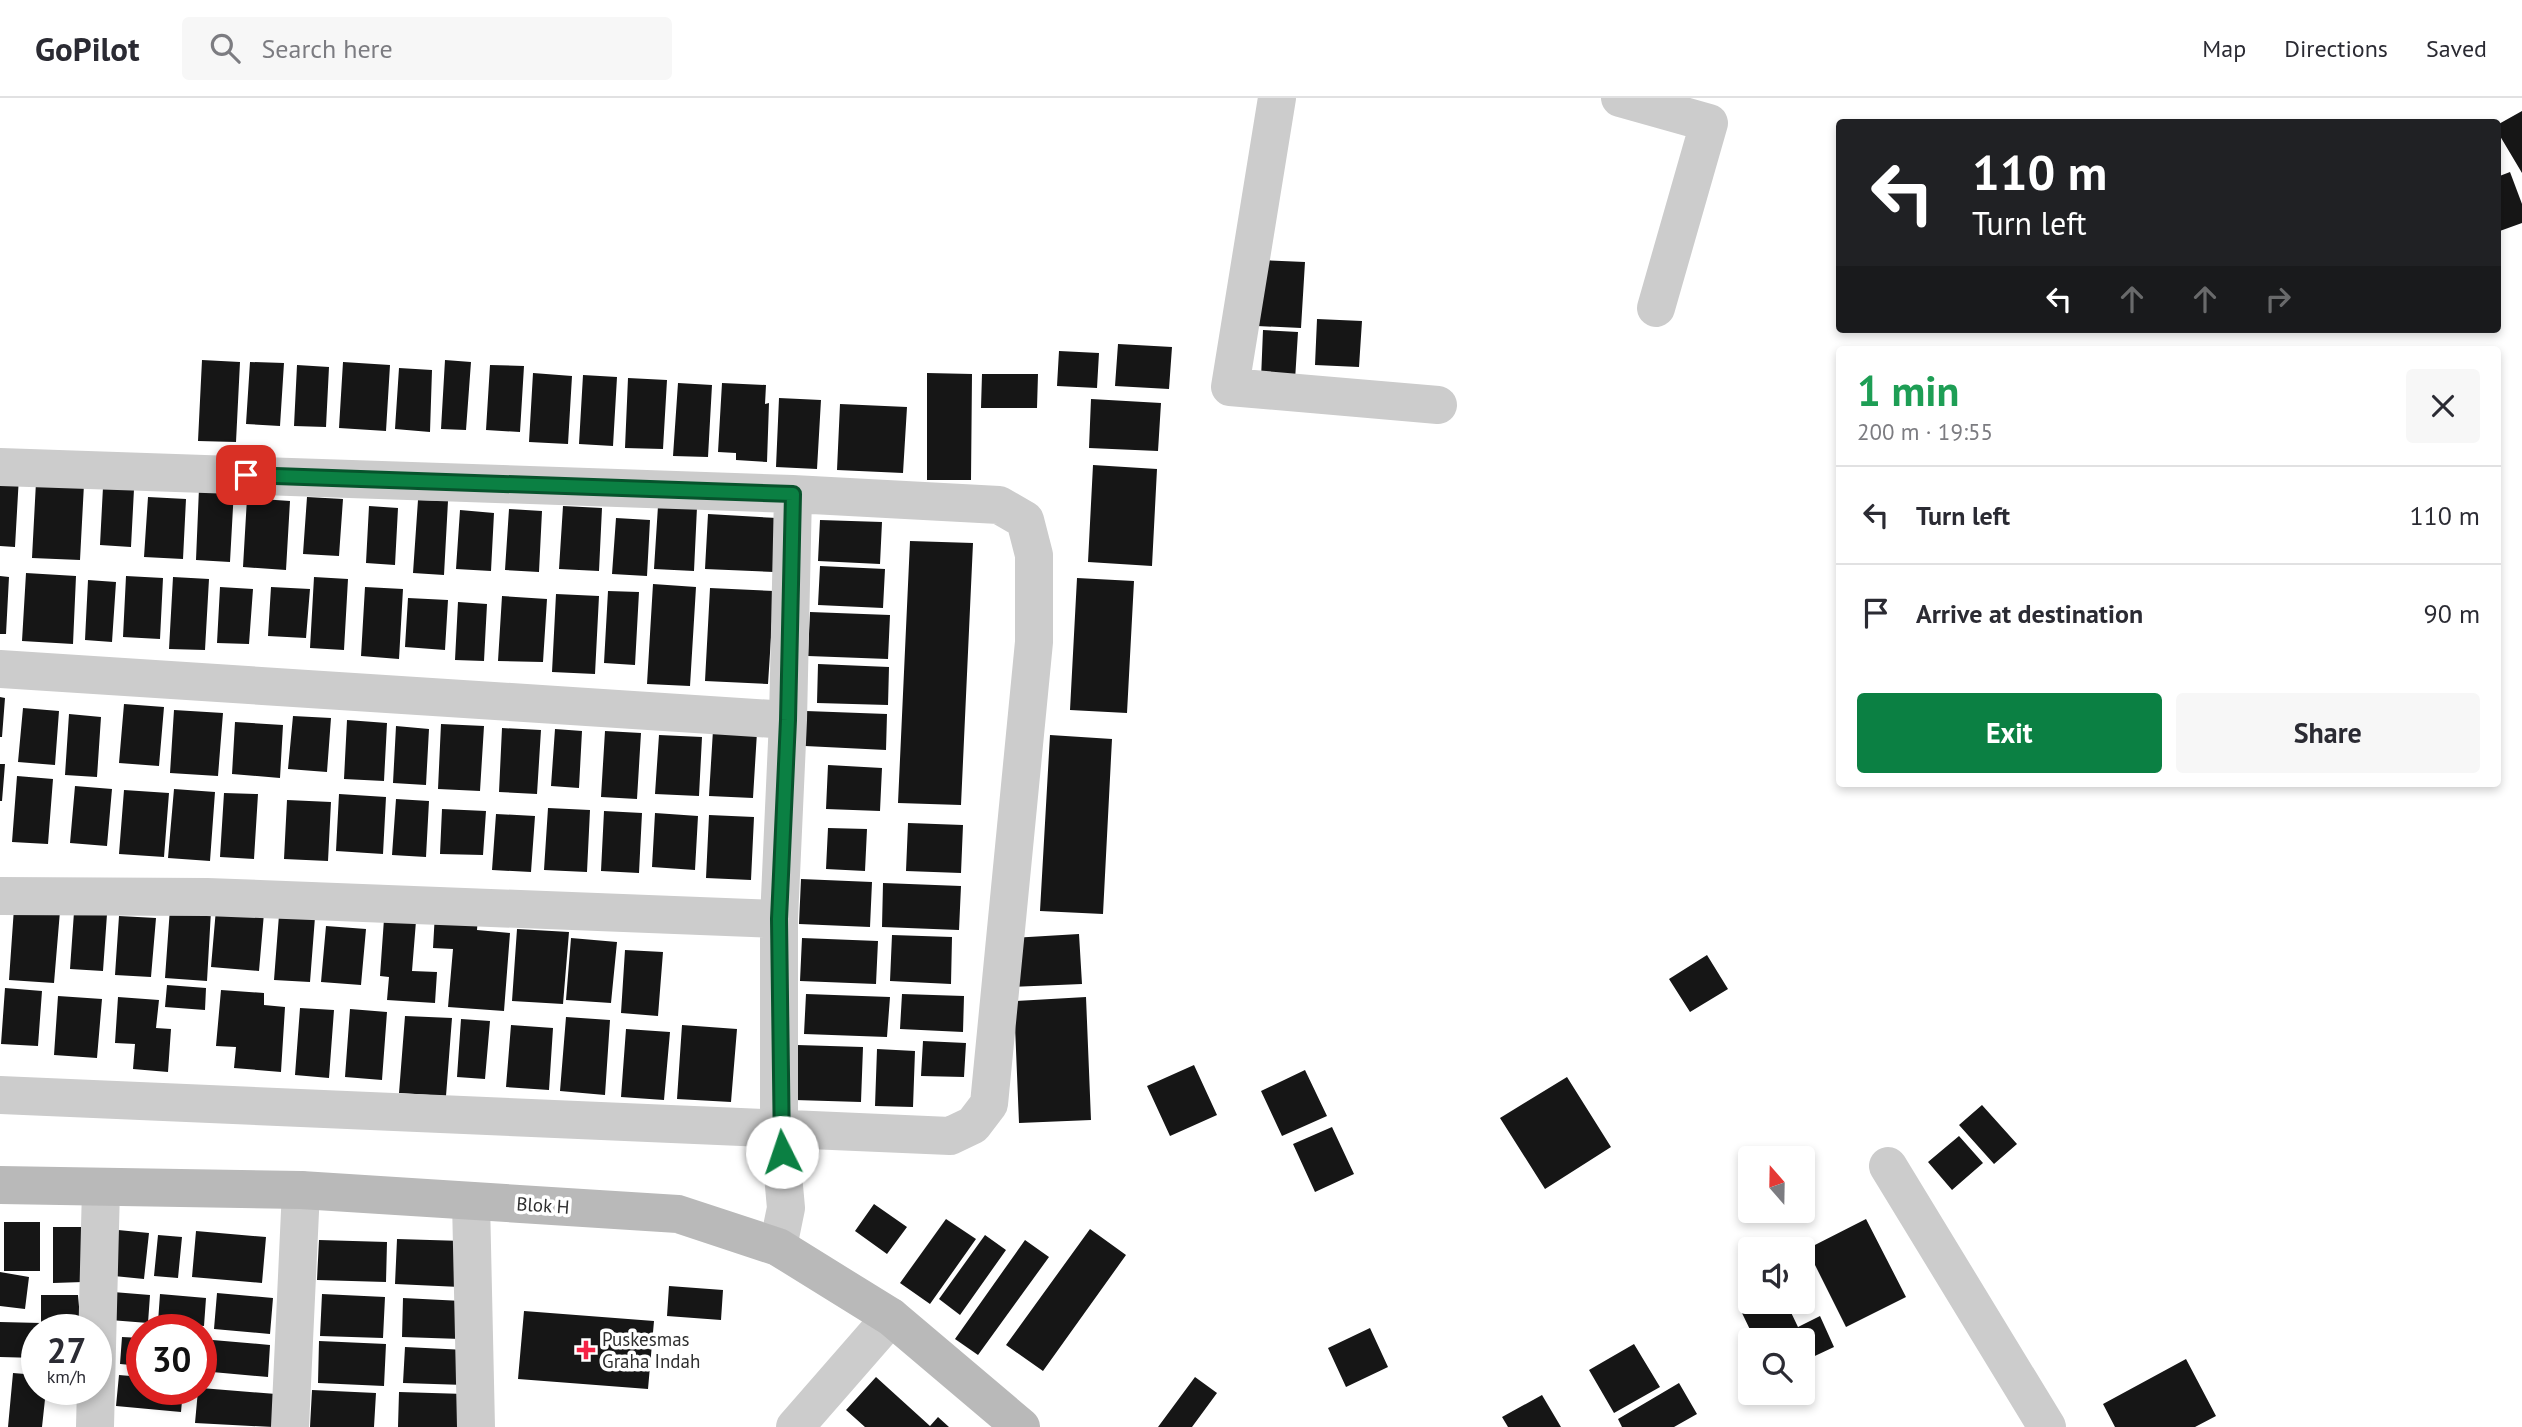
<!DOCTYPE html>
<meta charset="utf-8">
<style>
body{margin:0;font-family:"PT Sans",sans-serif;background:#f7f7f7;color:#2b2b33;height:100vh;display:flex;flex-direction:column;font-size:26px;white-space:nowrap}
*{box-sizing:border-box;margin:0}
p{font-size:23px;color:#7c7c81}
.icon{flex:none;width:38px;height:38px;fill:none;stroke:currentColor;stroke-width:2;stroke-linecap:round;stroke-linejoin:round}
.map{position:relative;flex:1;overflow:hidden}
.panel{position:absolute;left:1836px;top:248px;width:665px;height:441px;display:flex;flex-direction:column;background:#fff;border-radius:7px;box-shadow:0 4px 10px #0003}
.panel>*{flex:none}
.hud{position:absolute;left:1836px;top:21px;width:665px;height:214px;border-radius:7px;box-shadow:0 4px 10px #0003;background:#202124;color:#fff;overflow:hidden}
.needle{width:46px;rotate:340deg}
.controls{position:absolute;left:1738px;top:1048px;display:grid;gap:14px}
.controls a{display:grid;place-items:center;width:77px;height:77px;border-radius:7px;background:#fff;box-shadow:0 4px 10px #0003;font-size:35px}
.speed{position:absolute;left:21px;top:1216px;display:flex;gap:14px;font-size:35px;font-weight:700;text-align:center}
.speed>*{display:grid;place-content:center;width:91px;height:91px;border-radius:50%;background:#fff;box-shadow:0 4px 10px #0003;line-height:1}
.speed small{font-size:18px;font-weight:400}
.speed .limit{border:10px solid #d22;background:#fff;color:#111}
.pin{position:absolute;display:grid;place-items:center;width:60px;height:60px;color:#fff;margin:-30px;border-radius:14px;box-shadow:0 4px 10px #0006}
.me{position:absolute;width:77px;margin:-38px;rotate:356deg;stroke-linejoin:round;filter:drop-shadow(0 0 5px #0008)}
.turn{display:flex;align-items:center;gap:24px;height:147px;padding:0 21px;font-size:32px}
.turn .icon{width:91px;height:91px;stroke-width:2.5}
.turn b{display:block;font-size:49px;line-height:60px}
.lanes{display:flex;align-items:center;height:66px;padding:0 21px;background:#0003;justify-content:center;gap:35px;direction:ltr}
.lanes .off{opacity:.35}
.round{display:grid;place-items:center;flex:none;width:74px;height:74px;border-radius:7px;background:#f7f7f7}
.summary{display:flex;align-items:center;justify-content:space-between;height:119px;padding:0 21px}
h1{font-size:42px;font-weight:700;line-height:52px;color:#1e9e55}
.primary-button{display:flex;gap:14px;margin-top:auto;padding:14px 21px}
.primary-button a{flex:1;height:80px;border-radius:7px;background:#0b8043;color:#fff;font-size:28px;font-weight:700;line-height:80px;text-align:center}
.primary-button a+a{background:#f7f7f7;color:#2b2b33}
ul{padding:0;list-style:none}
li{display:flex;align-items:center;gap:21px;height:98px;padding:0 21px;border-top:2px solid #e1e1e2}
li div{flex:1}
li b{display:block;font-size:26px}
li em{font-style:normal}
header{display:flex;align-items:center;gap:42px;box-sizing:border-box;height:98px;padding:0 35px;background:#fff;border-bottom:2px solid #e1e1e2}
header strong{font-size:33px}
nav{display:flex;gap:38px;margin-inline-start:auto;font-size:24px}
.search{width:490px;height:63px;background:#f7f7f7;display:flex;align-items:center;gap:18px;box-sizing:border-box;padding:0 24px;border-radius:7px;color:#7c7c81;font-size:26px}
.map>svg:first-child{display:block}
.building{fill:#161616}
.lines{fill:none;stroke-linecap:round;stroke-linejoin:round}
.street{stroke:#ccc;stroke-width:38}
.secondary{stroke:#b9b9b9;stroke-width:38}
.route-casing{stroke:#07532c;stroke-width:18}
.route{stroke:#0b8043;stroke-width:12}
.poi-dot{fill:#f42243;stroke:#fff;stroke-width:2.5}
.labels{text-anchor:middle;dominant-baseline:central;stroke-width:7;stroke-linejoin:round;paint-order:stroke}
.street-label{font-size:19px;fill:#2f2f2f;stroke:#fff}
.poi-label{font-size:19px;fill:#2f2f2f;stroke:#fff;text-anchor:start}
</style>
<header>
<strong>GoPilot</strong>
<div class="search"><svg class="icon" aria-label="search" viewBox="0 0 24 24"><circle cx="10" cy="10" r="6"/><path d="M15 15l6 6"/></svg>Search here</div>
<nav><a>Map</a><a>Directions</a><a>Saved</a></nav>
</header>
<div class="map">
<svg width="2522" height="1329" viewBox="0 0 2522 1329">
<rect width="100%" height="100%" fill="#fff"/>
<path class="building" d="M2522,13V75L2497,33V27Z
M2510,74L2522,106V125L2497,134V79Z
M1260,162L1305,164L1301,230L1257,228Z
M1317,221L1362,223L1359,269L1315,267Z
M1263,232L1298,234L1295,282L1261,281Z
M1118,246L1172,249L1169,291L1115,288Z
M1059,253L1099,255L1097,290L1057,288Z
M202,262L240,264L236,344L198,343Z
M445,262L471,264L466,332L441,331Z
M250,264L284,265L280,328L246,326Z
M343,264L390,267L386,333L339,330Z
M297,267L329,269L326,329L294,328Z
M490,267L524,268L520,334L486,332Z
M399,270L432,272L430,334L395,331Z
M533,275L572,278L568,346L529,344Z
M927,275L972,276L971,382H927Z
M982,276H1038L1037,310H981Z
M583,277L617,279L613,348L579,346Z
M628,280L667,282L663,351L625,350Z
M678,285L712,287L708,359L673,358Z
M722,285L766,287L765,306L769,305L767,364L736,362V355L718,354Z
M779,300L821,302L817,371L776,369Z
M1091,301L1161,305L1158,353L1089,350Z
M840,306L907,309L903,375L837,372Z
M1093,367L1157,371L1152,468L1088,464Z
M0,377L19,378L15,449L0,448Z
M36,384L84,386L80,462L32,460Z
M103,389L134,391L131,449L100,447Z
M199,390L234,391L230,464L196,462Z
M148,399L186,401L183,461L144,459Z
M307,399L343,401L339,458L303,456Z
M247,400L290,403L286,472L243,469Z
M418,402L448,403L444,477L413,475Z
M369,408L398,410L395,467L366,465Z
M563,408L602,410L599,473L559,471Z
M658,408L697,409L694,473L654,471Z
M509,411L542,413L539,474L505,472Z
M460,412L494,415L491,473L456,471Z
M708,416L777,420L774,474L705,471Z
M616,420L650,422L647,478L612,476Z
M820,422L882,424L880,466L818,463Z
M910,443L973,445L961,707L898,705Z
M820,468L885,471L883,510L818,507Z
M26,475L76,478L73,546L22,543Z
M0,478L9,479L6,536H0Z
M126,478L163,480L160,541L123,539Z
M173,479L209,481L205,552L169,551Z
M314,479L348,481L344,552L310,550Z
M1077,480L1134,483L1127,615L1070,612Z
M88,482L116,484L112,544L85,542Z
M653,486L696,489L690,588L647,586Z
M220,489L253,491L249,546L217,545Z
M271,489L310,491L306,540L268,538Z
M365,489L403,491L399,561L361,558Z
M710,490L774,493L768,586L705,583Z
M608,493L639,494L635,567L604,565Z
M556,496L599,498L595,576L552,574Z
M502,498L547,501L543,564L498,563Z
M408,500L448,502L445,552L405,549Z
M458,504L487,506L484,563L455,562Z
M810,514L890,517L888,561L808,558Z
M818,566L889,569L888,607L817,605Z
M0,599L5,600L2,639H0Z
M124,606L164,609L159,668L119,665Z
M23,610L59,613L55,667L18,664Z
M174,612L223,615L218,678L170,675Z
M806,613L887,616L886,652L805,648Z
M69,616L101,619L97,679L65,677Z
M293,618L331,620L327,674L288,671Z
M347,622L387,625L384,683L344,681Z
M235,624L283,627L280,680L232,676Z
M441,626L484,628L480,693L438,691Z
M396,628L429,631L426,687L393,685Z
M502,630L541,632L537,696L499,694Z
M555,631L582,633L579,690L551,688Z
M713,632L757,634L753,700L709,698Z
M605,633L641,635L637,701L601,699Z
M659,637L702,639L699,698L655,696Z
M1050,637L1112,641L1103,816L1040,813Z
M0,666H5L2,703H0Z
M828,667L882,670L880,713L826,711Z
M17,678L53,681L48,746L12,744Z
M75,688L112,691L107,748L70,745Z
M174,691L215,694L210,763L168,760Z
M124,692L169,695L164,759L119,756Z
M224,695L258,696L254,761L220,759Z
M339,696L386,699L383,756L336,753Z
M396,701L429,703L426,759L392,757Z
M287,702L331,704L328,763L284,761Z
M548,710L590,712L587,774L544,772Z
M442,711L486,713L483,757L440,756Z
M604,713L642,715L639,775L601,773Z
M655,715L698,718L695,772L652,769Z
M496,716L535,718L531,774L492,772Z
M709,717L754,719L751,782L706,780Z
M908,725L963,727L961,775L906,773Z
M828,730L867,731L865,773L826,771Z
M801,781L872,784L870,829L799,826Z
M883,785L961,788L959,832L882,829Z
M14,810L60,813L54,885L9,882Z
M170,810L211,813L207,883L165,880Z
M216,811L264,815L259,873L211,869Z
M74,814L107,816L103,873L70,871Z
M435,815L478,818L477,832L510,835L504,913L448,909L453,851L433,850Z
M279,817L315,819L310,884L274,882Z
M119,818L156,820L151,879L115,877Z
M384,821L416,823L412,873L437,874L435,905L387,902L389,879L380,878Z
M326,828L366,831L361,887L321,884Z
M517,831L569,834L563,906L512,903Z
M1079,836L1082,886L1013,889L1011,840Z
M892,837L952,839L951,886L890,883Z
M571,840L617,844L611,905L566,902Z
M802,840L878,843L876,886L800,883Z
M625,852L663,854L658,918L621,915Z
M1707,857L1728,891L1690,914L1669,881Z
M167,887L206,890L205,912L165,909Z
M5,890L42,893L38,948L1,946Z
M221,892L264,895V907L285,909L281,974L234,970L236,949L216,948Z
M806,896L890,899L887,939L804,936Z
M902,896L964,898L963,934L900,931Z
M58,898L102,901L97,960L54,957Z
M118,899L159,902L156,930L171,931L168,974L133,971L135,946L115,945Z
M1086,899L1091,1022L1019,1025L1014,903Z
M300,910L334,912L329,980L295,977Z
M350,911L387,914L382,982L345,979Z
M405,918L452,920L446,998L399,995Z
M566,919L610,922L605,997L560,993Z
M461,921L490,923L485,981L457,979Z
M511,927L553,930L549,992L506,989Z
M682,927L737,931L731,1004L677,1001Z
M626,931L670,934L664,1002L621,999Z
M923,943L966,945L964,979L921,978Z
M797,947L863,949L861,1004L795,1002Z
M877,951L915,953L913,1009L875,1008Z
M1194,967L1217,1017L1170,1038L1147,988Z
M1305,972L1327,1018L1282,1038L1261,993Z
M1567,979L1611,1049L1545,1091L1500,1020Z
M1982,1007L2017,1046L1994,1066L1959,1027Z
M1332,1029L1354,1076L1315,1094L1293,1046Z
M1959,1038L1983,1065L1952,1092L1928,1064Z
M874,1106L907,1129L887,1156L855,1133Z
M946,1121L976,1141L930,1206L900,1185Z
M1866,1121L1906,1199L1846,1229L1807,1151Z
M4,1124H40V1173H4Z
M53,1129H83V1184L53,1185Z
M1090,1131L1126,1157L1043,1273L1006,1247Z
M118,1132L149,1135L144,1181L114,1178Z
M196,1133L266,1139L262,1185L192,1179Z
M158,1137L182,1139L178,1180L154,1178Z
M985,1137L1006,1152L960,1217L939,1201Z
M397,1141L463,1143L460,1189L395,1186Z
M319,1142L387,1144L386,1184L317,1182Z
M1025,1142L1049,1159L978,1257L955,1241Z
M0,1174L29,1179L25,1211L0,1208Z
M669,1188L723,1192L721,1222L667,1218Z
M113,1194L150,1197L148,1225L110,1222Z
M217,1195L273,1200L270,1236L214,1231Z
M160,1196L206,1200L204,1228L158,1224Z
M322,1196L385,1199L383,1240L320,1238Z
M41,1197H78L81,1232H37V1260L0,1259V1224L41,1225Z
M403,1200L462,1203L461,1241L402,1239Z
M1766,1204H1786L1798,1229L1820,1218L1834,1249L1802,1264V1242H1755L1742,1215Z
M524,1213L654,1223L648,1291L518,1281Z
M1370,1230L1388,1269L1346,1289L1328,1250Z
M122,1239L142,1240V1268L120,1266Z
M201,1241L270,1247L268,1279L201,1273Z
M319,1243L386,1246L384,1288L318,1285Z
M1634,1246L1660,1289L1614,1315L1589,1272Z
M405,1249L466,1252L465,1287L403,1285Z
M2186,1261L2216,1318L2195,1329H2115L2103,1306Z
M13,1275L37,1277V1292H46L42,1329H8Z
M119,1277L142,1279V1292H183L181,1314L116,1308Z
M876,1279L930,1328L938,1319L949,1329H865L846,1312Z
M1195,1279L1217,1295L1192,1329H1158Z
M1679,1285L1697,1316L1674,1329H1622L1618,1321Z
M201,1290L276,1296L273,1329L195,1325L198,1292Z
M52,1292H88L87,1303L52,1302Z
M312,1292L376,1295L374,1329H310Z
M399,1294L465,1296L463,1329H398Z
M1542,1297L1561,1329H1508L1502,1319Z"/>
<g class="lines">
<path class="street" d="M1277,0L1230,289L1438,307
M1620,0L1709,25L1656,210
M0,369L793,396L999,407L1025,422L1034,457V544L989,1006L973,1027L950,1038L0,997
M0,571L788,622
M0,798L207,799L779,821
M1888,1068L2047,1329
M471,1103L476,1329
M778,1149L786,1110L779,1033V821L788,622L793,396
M95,1329L101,1090
M290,1329L301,1092
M795,1329L891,1219"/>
<path class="secondary" d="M0,1087L301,1092L678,1116L778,1149L891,1219L1021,1329"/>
</g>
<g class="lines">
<defs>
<path id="route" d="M246,377L793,396L788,622L779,821L782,1054"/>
</defs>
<use href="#route" class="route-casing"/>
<use href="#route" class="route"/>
</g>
<path class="poi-dot" d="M582.5 1241.5h7v7h7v7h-7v7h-7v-7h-7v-7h7z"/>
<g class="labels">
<g class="street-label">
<text transform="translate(543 1107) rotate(4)">Blok H</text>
</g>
<g class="poi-label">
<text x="602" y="1241">Puskesmas<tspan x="602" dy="22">Graha Indah</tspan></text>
</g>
</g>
</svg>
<div class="controls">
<a><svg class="needle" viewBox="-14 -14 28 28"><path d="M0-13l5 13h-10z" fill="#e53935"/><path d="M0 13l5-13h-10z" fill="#7c7c81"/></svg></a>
<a><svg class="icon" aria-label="sound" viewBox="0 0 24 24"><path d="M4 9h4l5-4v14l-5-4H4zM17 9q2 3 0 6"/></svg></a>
<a><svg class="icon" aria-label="search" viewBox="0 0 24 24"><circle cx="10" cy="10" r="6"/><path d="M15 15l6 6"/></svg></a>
</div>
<div class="speed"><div>27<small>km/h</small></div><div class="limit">30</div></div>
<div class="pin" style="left:246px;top:377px;background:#d93025"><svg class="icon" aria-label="arrive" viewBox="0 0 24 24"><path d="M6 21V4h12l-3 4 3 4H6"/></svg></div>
<svg class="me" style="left:782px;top:1054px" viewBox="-20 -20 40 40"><circle r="19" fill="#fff"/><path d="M0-13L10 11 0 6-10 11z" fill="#0b8043"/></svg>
<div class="hud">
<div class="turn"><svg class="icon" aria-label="left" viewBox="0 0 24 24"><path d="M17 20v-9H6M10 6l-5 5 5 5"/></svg><div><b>110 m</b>Turn left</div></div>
<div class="lanes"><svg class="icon" aria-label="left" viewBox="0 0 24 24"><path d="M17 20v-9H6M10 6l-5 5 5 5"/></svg><svg class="icon off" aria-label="ahead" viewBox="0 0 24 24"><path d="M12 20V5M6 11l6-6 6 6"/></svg><svg class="icon off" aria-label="ahead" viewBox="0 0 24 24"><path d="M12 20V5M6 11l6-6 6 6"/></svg><svg class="icon off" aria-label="right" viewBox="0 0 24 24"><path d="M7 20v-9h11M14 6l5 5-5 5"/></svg></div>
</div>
<section class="panel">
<div class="summary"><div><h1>1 min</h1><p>200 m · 19:55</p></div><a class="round"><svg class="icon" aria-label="close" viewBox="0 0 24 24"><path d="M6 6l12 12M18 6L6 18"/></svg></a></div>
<ul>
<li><svg class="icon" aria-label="left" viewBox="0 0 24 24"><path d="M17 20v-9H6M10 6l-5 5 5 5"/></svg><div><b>Turn left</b></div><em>110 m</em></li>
<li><svg class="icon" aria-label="arrive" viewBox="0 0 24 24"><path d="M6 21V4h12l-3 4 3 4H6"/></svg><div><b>Arrive at destination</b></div><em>90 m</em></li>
</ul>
<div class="primary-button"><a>Exit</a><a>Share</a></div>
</section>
</div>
